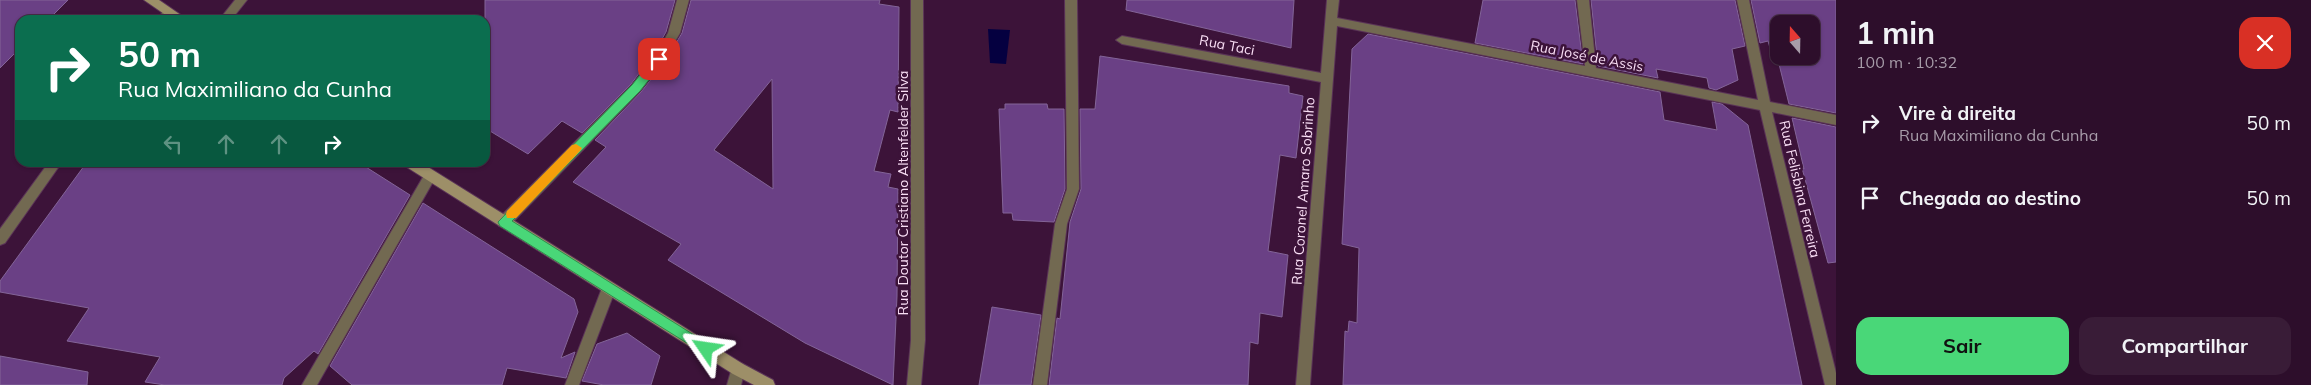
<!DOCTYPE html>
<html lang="pt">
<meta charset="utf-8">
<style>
body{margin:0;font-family:Mulish,sans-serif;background:#391c37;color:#f1f3f6;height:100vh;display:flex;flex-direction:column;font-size:19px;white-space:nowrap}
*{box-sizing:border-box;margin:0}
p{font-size:16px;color:#a79ca9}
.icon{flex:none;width:28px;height:28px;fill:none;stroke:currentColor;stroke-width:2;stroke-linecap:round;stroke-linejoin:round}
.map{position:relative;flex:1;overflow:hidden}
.side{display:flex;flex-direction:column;background:#2d0e2b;width:475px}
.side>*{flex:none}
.banner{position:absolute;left:15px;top:15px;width:475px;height:152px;border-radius:15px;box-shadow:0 1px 4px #0004,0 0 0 1px #482e47;background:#0b6e4f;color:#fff;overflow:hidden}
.needle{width:32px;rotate:340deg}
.buttons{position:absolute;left:1770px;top:15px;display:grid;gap:10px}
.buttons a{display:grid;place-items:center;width:50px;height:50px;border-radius:10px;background:#2d0e2b;box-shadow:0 1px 4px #0004,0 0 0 1px #482e47;font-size:25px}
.pin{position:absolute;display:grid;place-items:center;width:42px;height:42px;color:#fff;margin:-21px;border-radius:10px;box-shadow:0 2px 8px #0006}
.me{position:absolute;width:55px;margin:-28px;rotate:302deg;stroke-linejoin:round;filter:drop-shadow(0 0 4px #0008)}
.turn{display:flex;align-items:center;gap:18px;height:105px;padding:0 20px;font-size:22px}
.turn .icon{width:65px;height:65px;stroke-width:2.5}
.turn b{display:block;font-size:35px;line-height:42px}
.lanes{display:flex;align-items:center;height:48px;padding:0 20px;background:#0003;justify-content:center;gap:25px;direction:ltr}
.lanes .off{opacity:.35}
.round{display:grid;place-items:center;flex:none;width:52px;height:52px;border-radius:15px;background:#391c37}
.head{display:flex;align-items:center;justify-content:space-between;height:85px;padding:0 20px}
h1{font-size:30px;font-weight:700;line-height:38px}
.action{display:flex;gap:10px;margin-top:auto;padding:10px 20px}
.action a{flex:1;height:58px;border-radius:15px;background:#49d778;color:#111;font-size:20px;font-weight:700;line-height:58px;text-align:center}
.action a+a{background:#391c37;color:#f1f3f6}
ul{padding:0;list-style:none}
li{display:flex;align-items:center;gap:15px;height:75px;padding:0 20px}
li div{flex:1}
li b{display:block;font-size:19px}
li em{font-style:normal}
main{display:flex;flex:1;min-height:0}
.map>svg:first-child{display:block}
.water{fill:#050040}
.building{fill:#6a4085;stroke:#836498;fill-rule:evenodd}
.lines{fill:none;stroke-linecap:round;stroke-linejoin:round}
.service-casing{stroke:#5a3357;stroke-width:2}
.minor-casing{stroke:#5a3357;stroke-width:2}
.tertiary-casing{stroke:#5a3357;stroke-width:2}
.secondary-casing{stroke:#5a3357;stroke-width:2}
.service{fill:#726951;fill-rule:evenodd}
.minor{fill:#726951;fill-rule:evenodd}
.tertiary{fill:#726951;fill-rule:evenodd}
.secondary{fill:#9d8f68;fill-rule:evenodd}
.route{fill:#49d778;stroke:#2f8c4e}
.slow{fill:#f59e0b}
.labels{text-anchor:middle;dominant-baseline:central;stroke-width:5;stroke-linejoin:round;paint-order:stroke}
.street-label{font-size:14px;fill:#f9def5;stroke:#3c1339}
</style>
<main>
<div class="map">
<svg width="1836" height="385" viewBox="0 0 1836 385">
<rect width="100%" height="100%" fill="#3c1339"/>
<path class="water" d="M988,29L1010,30L1006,64L990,63Z"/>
<path class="building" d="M0,0H68L48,20H20V48L0,68Z
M485,0H675L666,32L653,55L631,84L582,133L562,121L528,154L485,128Z
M691,0H880L879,4L899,7L898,112L890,110L874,171L891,174L888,187L898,189L897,296L893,385L805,343L668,260L681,244L573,182L606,147L595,140L641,92L664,63L682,33ZM772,79L773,189L714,150Z
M1127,0H1294L1291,48L1126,10Z
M1483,0H1575L1583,64L1475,43Z
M1591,0H1735L1745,46L1732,49L1738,80L1716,90L1709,88L1707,78L1656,69L1658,78L1598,66Z
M1751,0H1836V113L1789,104L1778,60L1774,62L1768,41L1760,43ZM1779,24H1811V56H1779Z
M1368,34L1660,92L1664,120L1717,130L1712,102L1722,104L1748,125L1802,385H1343L1345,331L1348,332L1349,321L1357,323L1359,248L1342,244L1352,49Z
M1100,56L1289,86V93L1303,96L1296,158L1280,155L1268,251L1288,255L1282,317L1260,313L1258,344L1250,342L1248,385H1049L1057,318L1060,319L1070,222L1081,189L1080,109H1095Z
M1005,104H1047L1048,109H1064L1065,189L1054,222L1013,220L1012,213H1003L999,109H1005Z
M1792,118L1836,127V262L1828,263L1802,168L1804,169Z
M87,162H358L410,195L318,354L314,351L284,378L282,385H165L145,382L160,357L67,341L89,308L0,292V281Z
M423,203L574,299L578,312L561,358L575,352L566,378L507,368L502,385H352L330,366Z
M992,307L1041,315L1031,385H979Z
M627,333L660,356L651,385H604L582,381L597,344Z
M0,356L88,372L87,385H0Z"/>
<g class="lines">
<defs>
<path id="service" d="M1065,0H1077L1079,189L1067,224L1047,385H1033L1055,224L1067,189Z"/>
<path id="minor" d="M235,0H247L231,20H219Z
M677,0H689L680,33L663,62L640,91L509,226L504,227L499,226L498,222L499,218L632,85L655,56L668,33Z
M911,0H923L925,340L921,385H907L911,340Z
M1327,0H1339L1337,18L1585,66L1577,0H1589L1596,68L1758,100L1737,0H1749L1770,102L1836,115V125L1772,112L1836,373V385H1825L1760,110L1337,26L1310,385H1296L1321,82L1122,44L1116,40L1122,36L1321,73Z
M169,8L175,12L169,20H157L165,9Z
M49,162H62L5,243L0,245V229Z
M430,171L434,172L436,176L434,180L317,385H302L426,172Z
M609,282L614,284L616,288L579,385H565L602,288L604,284Z"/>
<path id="tertiary" d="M738,362L743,364L745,369L741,385H727L733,364Z"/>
<path id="secondary" d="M144,0H159L188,20H173Z
M403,162H420L743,364L773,380L775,385H754L733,374L405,166Z"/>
</defs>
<use href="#service" class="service-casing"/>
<use href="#minor" class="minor-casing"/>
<use href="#tertiary" class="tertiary-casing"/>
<use href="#secondary" class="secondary-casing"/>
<use href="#service" class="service"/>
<use href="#minor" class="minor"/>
<use href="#tertiary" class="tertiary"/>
<use href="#secondary" class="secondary"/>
</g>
<path class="route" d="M659,55L663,56V62L640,91L512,221L710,345L712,349L710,353L706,355L500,226L498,222L632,85L655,56Z"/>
<path class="slow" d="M576,144L582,148L580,151L516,218H507L506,214L507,211L572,145Z"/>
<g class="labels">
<g class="street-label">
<text transform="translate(1227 45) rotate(11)">Rua Taci</text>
<text transform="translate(1587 56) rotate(11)">Rua José de Assis</text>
<text transform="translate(1800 189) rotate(77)">Rua Felisbina Ferreira</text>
<text transform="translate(1303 191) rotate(-86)">Rua Coronel Amaro Sobrinho</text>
<text transform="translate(903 193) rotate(-90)">Rua Doutor Cristiano Altenfelder Silva</text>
</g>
</g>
</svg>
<div class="buttons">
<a><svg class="needle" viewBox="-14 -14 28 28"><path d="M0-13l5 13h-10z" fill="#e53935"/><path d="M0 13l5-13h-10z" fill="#a79ca9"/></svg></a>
</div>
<div class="pin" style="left:659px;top:59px;background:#d93025"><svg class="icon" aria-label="arrive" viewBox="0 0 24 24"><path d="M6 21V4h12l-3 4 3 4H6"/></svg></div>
<svg class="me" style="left:706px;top:349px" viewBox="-20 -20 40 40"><path d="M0-17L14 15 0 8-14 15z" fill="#49d778" stroke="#fff" stroke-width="4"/></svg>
<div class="banner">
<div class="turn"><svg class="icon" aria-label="right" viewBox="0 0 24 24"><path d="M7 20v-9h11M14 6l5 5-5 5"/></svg><div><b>50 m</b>Rua Maximiliano da Cunha</div></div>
<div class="lanes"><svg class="icon off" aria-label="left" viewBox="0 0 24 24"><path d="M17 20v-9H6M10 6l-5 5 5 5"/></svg><svg class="icon off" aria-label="ahead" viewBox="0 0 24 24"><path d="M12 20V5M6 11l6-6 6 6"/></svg><svg class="icon off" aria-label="ahead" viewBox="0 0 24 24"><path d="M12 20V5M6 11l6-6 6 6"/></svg><svg class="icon" aria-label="right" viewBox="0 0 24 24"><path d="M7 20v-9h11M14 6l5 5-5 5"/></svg></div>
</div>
</div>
<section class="side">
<div class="head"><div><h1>1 min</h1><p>100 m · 10:32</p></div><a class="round" style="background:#d93025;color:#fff"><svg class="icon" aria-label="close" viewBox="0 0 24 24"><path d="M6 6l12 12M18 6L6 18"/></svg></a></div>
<ul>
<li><svg class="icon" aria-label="right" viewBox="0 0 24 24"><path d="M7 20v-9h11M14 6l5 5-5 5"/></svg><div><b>Vire à direita</b><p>Rua Maximiliano da Cunha</p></div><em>50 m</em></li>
<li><svg class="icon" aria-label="arrive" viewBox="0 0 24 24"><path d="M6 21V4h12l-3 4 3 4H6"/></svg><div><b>Chegada ao destino</b></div><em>50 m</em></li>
</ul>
<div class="action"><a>Sair</a><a>Compartilhar</a></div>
</section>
</main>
